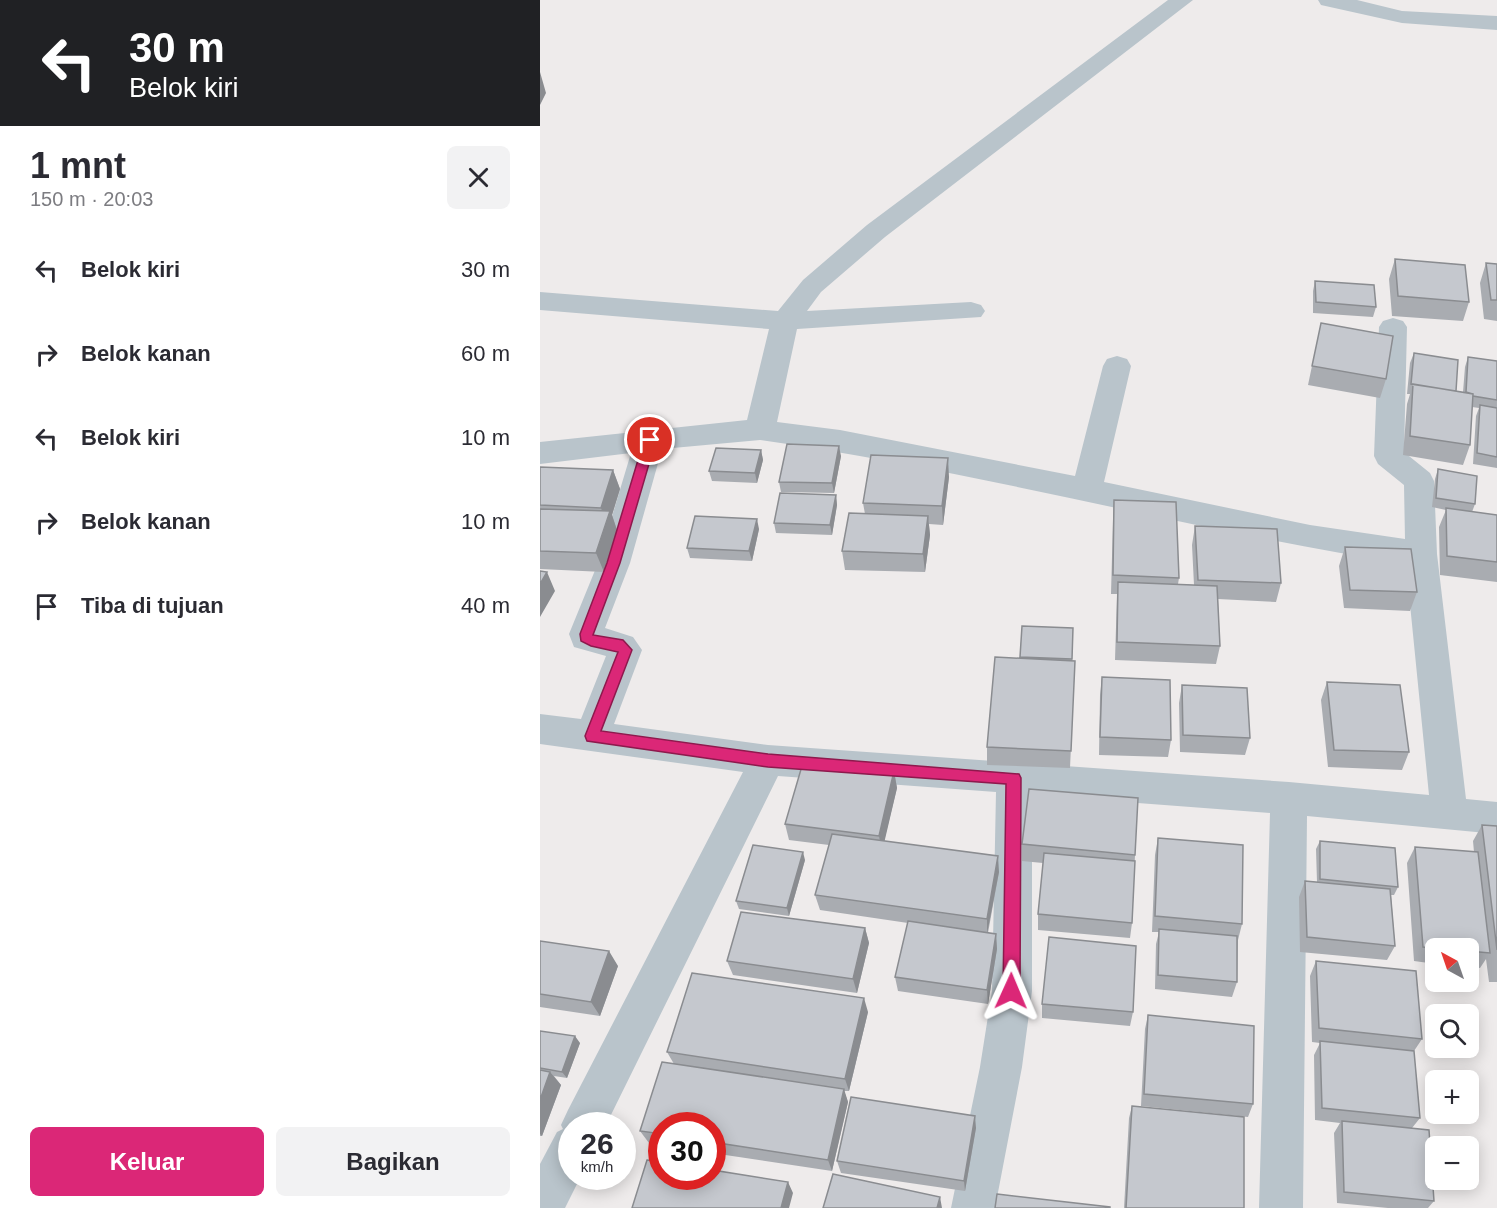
<!DOCTYPE html>
<html lang="id">
<meta charset="utf-8">
<style>
body{margin:0;font-family:Helvetica,sans-serif;background:#f2f2f3;color:#2b2b33;height:100vh;display:flex;flex-direction:column;font-size:22px;white-space:nowrap}
*{box-sizing:border-box;margin:0}
p{font-size:20px;color:#7c7c81}
.icon{flex:none;width:33px;height:33px;fill:none;stroke:currentColor;stroke-width:2;stroke-linecap:round;stroke-linejoin:round}
.map{position:relative;flex:1;overflow:hidden}
.panel{display:flex;flex-direction:column;background:#fff;width:540px}
.panel>*{flex:none}
.guide{background:#202124;color:#fff;overflow:hidden}
.needle{width:39px;rotate:320deg}
.controls{position:absolute;left:885px;top:938px;display:grid;gap:12px}
.controls a{display:grid;place-items:center;width:54px;height:54px;border-radius:9px;background:#fff;box-shadow:0 3px 15px #0003;font-size:30px}
.speed{position:absolute;left:18px;top:1112px;display:flex;gap:12px;font-size:30px;font-weight:700;text-align:center}
.speed>*{display:grid;place-content:center;width:78px;height:78px;border-radius:50%;background:#fff;box-shadow:0 3px 15px #0003;line-height:1}
.speed small{font-size:15px;font-weight:400}
.speed .limit{border:9px solid #d22;background:#fff;color:#111}
.pin{position:absolute;display:grid;place-items:center;width:51px;height:51px;color:#fff;margin:-26px;border:3px solid #fff;border-radius:50%;box-shadow:0 2px 6px #0007}
.me{position:absolute;width:66px;margin:-33px;rotate:1deg;stroke-linejoin:round;filter:drop-shadow(0 0 4px #0008)}
.turn{display:flex;align-items:center;gap:21px;height:126px;padding:0 30px;font-size:27px}
.turn .icon{width:78px;height:78px;stroke-width:2.5}
.turn b{display:block;font-size:42px;line-height:51px}
.round{display:grid;place-items:center;flex:none;width:63px;height:63px;border-radius:9px;background:#f2f2f3}
.summary{display:flex;align-items:center;justify-content:space-between;height:102px;padding:0 30px}
h1{font-size:36px;font-weight:700;line-height:45px}
.cta{display:flex;gap:12px;margin-top:auto;padding:12px 30px}
.cta a{flex:1;height:69px;border-radius:9px;background:#db2777;color:#fff;font-size:24px;font-weight:700;line-height:69px;text-align:center}
.cta a+a{background:#f2f2f3;color:#2b2b33}
ul{padding:0;list-style:none}
li{display:flex;align-items:center;gap:18px;height:84px;padding:0 30px}
li div{flex:1}
li b{display:block;font-size:22px}
li em{font-style:normal}
main{display:flex;flex:1;min-height:0}
.map>svg:first-child{display:block}
.lines{fill:none;stroke-linecap:round;stroke-linejoin:round}
.street{fill:#b9c4cb;fill-rule:evenodd}
.wall{fill:#a9acb1}
.shaded-wall{fill:#8a8c90}
.building{fill:#c5c8ce;stroke:#8a8c90;stroke-width:1.5}
.route{fill:#db2777;stroke:#8e194d;stroke-width:1.5}
</style>
<main>
<section class="panel">
<div class="guide">
<div class="turn"><svg class="icon" aria-label="left" viewBox="0 0 24 24"><path d="M17 20v-9H6M10 6l-5 5 5 5"/></svg><div><b>30 m</b>Belok kiri</div></div>
</div>
<div class="summary"><div><h1>1 mnt</h1><p>150 m · 20:03</p></div><a class="round"><svg class="icon" aria-label="close" viewBox="0 0 24 24"><path d="M6 6l12 12M18 6L6 18"/></svg></a></div>
<ul>
<li><svg class="icon" aria-label="left" viewBox="0 0 24 24"><path d="M17 20v-9H6M10 6l-5 5 5 5"/></svg><div><b>Belok kiri</b></div><em>30 m</em></li>
<li><svg class="icon" aria-label="right" viewBox="0 0 24 24"><path d="M7 20v-9h11M14 6l5 5-5 5"/></svg><div><b>Belok kanan</b></div><em>60 m</em></li>
<li><svg class="icon" aria-label="left" viewBox="0 0 24 24"><path d="M17 20v-9H6M10 6l-5 5 5 5"/></svg><div><b>Belok kiri</b></div><em>10 m</em></li>
<li><svg class="icon" aria-label="right" viewBox="0 0 24 24"><path d="M7 20v-9h11M14 6l5 5-5 5"/></svg><div><b>Belok kanan</b></div><em>10 m</em></li>
<li><svg class="icon" aria-label="arrive" viewBox="0 0 24 24"><path d="M6 21V4h12l-3 4 3 4H6"/></svg><div><b>Tiba di tujuan</b></div><em>40 m</em></li>
</ul>
<div class="cta"><a>Keluar</a><a>Bagikan</a></div>
</section>
<div class="map">
<svg width="957" height="1208" viewBox="0 0 957 1208">
<rect width="100%" height="100%" fill="#eeebeb"/>
<g class="lines">
<path class="street" d="M628,0H653L345,237L281,292L267,311L431,302L441,305L445,311L441,317L257,329L237,422L300,430L535,476L563,366L567,359L577,356L587,359L591,366L564,482L770,525L865,539L864,485L838,464L834,456L839,327L843,321L853,318L863,321L867,327L864,452L890,473L894,481L897,554L926,799L957,802V834L767,816L763,1208H719L730,813L492,795V991L482,1067L455,1208H411L440,1067L452,991L456,792L238,776L66,1125H32V1176H41L25,1208H0V1164L17,1132L23,1129L21,1125L28,1110L203,772L0,744V714L41,719L66,656L34,647L29,634L58,563L91,453L0,464V442L207,420L229,329L0,310V292L238,311L263,280L327,225ZM220,440C437,471 649,530 866,564L889,795L749,782L228,745L74,724L102,650L93,637L65,628L90,563L122,449Z
M778,0H817L862,11L957,16V30L862,23L781,5Z"/>
</g>
<path class="wall" d="M855,259L929,302L923,321L852,316L849,279Z
M946,263L957,264V321L944,319L940,283Z
M775,281L836,307L833,317L773,313V291Z
M781,323L846,379L840,398L768,385Z
M874,353L916,391L923,392L925,367L928,357L957,361V468L933,464L936,416L939,408L932,407L930,445L923,465L863,455L867,404L870,394H867L870,363Z
M221,450L223,460L217,483L172,481L169,471Z
M301,456L294,493L241,492L239,482Z
M0,467L73,470L80,489L72,515L77,530L64,572L0,569Z
M898,469L935,504L932,512L957,515V582L900,575L899,527L906,510L892,507L895,479Z
M409,477L403,525L389,524L390,535L385,572L305,570L302,551L325,514L323,503Z
M296,495L297,505L292,535L236,533L234,523Z
M574,500L639,578L638,584L654,585L652,545L655,526L741,583L736,602L678,599L680,646L676,664L575,660L577,594H571L573,519Z
M219,529L212,561L150,558L147,548Z
M805,547L877,592L870,611L804,608L799,566Z
M482,626L533,628L532,661H535L530,768L447,765V747L480,658Z
M562,677L631,740L628,757L559,755L560,695Z
M787,682L869,752L862,770L788,767L781,700Z
M642,685L710,738L705,755L640,752L639,703Z
M354,771L357,788L344,841L459,872L448,933L456,934L457,949L448,1004L358,991L355,977L368,923L280,910L275,895L289,845L249,840L245,824Z
M942,825L957,826V982H949L946,959L940,968L928,967V948H896V964L874,961L867,863L875,847L934,852L933,841Z
M618,838L702,924L698,940L697,982L692,997L615,989L616,944L619,932H612L615,855Z
M780,841L858,887L854,895H851L855,946L847,960L760,952L759,897L765,881L777,882L776,849Z
M482,844L595,855L592,923L590,938L498,930V914L503,863L482,861Z
M265,860L249,916L199,909L196,901Z
M325,928L329,943L317,993L193,975L187,961Z
M0,941L78,966L60,1016L0,1007Z
M776,961L882,1039L874,1051L880,1118L872,1128L894,1201L888,1208H848L797,1203L794,1133L800,1123L775,1120L774,1055L780,1043L772,1042L770,976Z
M502,1004L593,1012L590,1026L502,1018Z
M328,1012L309,1091H304L308,1102L292,1171L172,1153V1125H122V1145L109,1143L100,1131L134,1064L127,1052Z
M608,1015L713,1104L708,1117L601,1106L605,1029Z
M0,1031L40,1043L27,1078L14,1076L21,1085L2,1136H0Z
M592,1106L704,1208H584L589,1118Z
M436,1128L425,1191L301,1173L297,1161Z"/>
<path class="shaded-wall" d="M0,72L6,93L0,105Z
M299,446L301,456L294,493L292,483Z
M221,450L223,460L217,483L215,473Z
M408,458L409,477L403,525L402,506Z
M73,470L80,489L72,515L77,530L64,572L56,553L66,523L61,508Z
M296,495L297,505L292,535L290,525Z
M388,516L390,535L385,572L383,554Z
M217,519L219,529L212,561L209,551Z
M7,572L15,591L0,617V584Z
M354,771L357,788L342,852L339,836Z
M263,852L265,860L249,916L247,908Z
M458,856L459,872L447,934V919Z
M325,928L329,943L317,993L313,979Z
M456,934L457,949L448,1004L447,990Z
M69,951L78,966L60,1016L51,1002Z
M324,998L328,1012L309,1091L305,1079Z
M35,1036L40,1043L27,1078L22,1072Z
M10,1072L21,1085L2,1136L0,1134V1100Z
M304,1089L308,1102L292,1171L288,1160Z
M435,1116L436,1128L425,1191L424,1181Z
M248,1182L253,1193L249,1208H241Z
M400,1197L402,1208H397Z"/>
<path class="building" d="M855,259L925,265L929,302L858,296Z
M946,263L957,264V300H951Z
M775,281L834,285L836,307L776,302Z
M781,323L853,336L846,379L772,366Z
M874,353L918,360L916,391L871,384Z
M928,357L957,361V400L933,396V394L926,392Z
M873,384L933,394L930,445L870,436Z
M940,405L957,408V457L937,453Z
M247,444L299,446L292,483L239,482Z
M176,448L221,450L215,473L169,471Z
M331,455L408,458L402,506L323,503Z
M0,467L73,470L61,508L0,505Z
M898,469L937,476L935,504L896,498Z
M240,493L296,495L290,525L234,523Z
M574,500L636,502L639,578L573,575Z
M906,508L957,515V562L907,556Z
M0,509L70,511L56,553L0,551Z
M309,513L388,516L383,554L302,551Z
M155,516L217,519L209,551L147,548Z
M655,526L737,529L741,583L658,580Z
M805,547L871,549L877,592L810,590Z
M0,571L7,572L0,584Z
M578,582L677,586L680,646L577,642Z
M482,626L533,628L532,659L480,657Z
M455,657L535,661L531,751L447,747Z
M562,677L630,680L631,740L560,737Z
M787,682L860,685L869,752L794,750Z
M642,685L707,688L710,738L643,735Z
M264,759L354,771L339,836L245,824Z
M489,789L598,798L595,855L482,844Z
M942,825L957,826V950Z
M292,834L458,856L447,919L275,895Z
M618,838L703,845L702,924L615,916Z
M780,841L855,848L858,887L780,879Z
M213,845L263,852L247,908L196,901Z
M875,847L938,852L950,953L928,951V948H897L883,947Z
M504,853L595,861L592,923L498,914Z
M765,881L850,889L855,946L767,937Z
M201,912L325,928L313,979L187,961Z
M368,921L456,934L447,990L355,977Z
M619,929L697,936V982L618,975Z
M509,937L596,946L593,1012L502,1004Z
M0,941L69,951L51,1002L0,994Z
M776,961L876,971L882,1039L779,1028Z
M152,973L324,998L305,1079L127,1052Z
M608,1015L714,1026L713,1104L604,1094Z
M0,1031L35,1036L22,1072L0,1068Z
M780,1041L874,1051L880,1118L782,1108Z
M122,1062L304,1089L288,1160L172,1142V1125H122V1134L100,1131Z
M0,1070L10,1072L0,1100Z
M311,1097L435,1116L424,1181L297,1161Z
M592,1106L704,1117V1208H586Z
M802,1121L889,1130L894,1201L804,1192Z
M107,1160L122,1162V1176H172V1170L248,1182L241,1208H92Z
M293,1174L400,1197L397,1208H283Z
M457,1194L570,1207V1208H455Z"/>
<path class="route" d="M110,435L116,440L80,563L53,635L83,640L92,650L61,731L228,754L479,774L481,778L480,991L477,996L471,999L466,996L463,991L466,784L228,767L47,741L45,736L78,652L51,646L41,641L40,634L67,563L104,440Z"/>
</svg>
<div class="controls">
<a><svg class="needle" viewBox="-14 -14 28 28"><path d="M0-13l5 13h-10z" fill="#e53935"/><path d="M0 13l5-13h-10z" fill="#7c7c81"/></svg></a>
<a><svg class="icon" aria-label="search" viewBox="0 0 24 24"><circle cx="10" cy="10" r="6"/><path d="M15 15l6 6"/></svg></a>
<a>+</a>
<a>−</a>
</div>
<div class="speed"><div>26<small>km/h</small></div><div class="limit">30</div></div>
<div class="pin" style="left:110px;top:440px;background:#d93025"><svg class="icon" aria-label="arrive" viewBox="0 0 24 24"><path d="M6 21V4h12l-3 4 3 4H6"/></svg></div>
<svg class="me" style="left:471px;top:991px" viewBox="-20 -20 40 40"><path d="M0-17L14 15 0 8-14 15z" fill="#db2777" stroke="#fff" stroke-width="4"/></svg>
</div>
</main>
